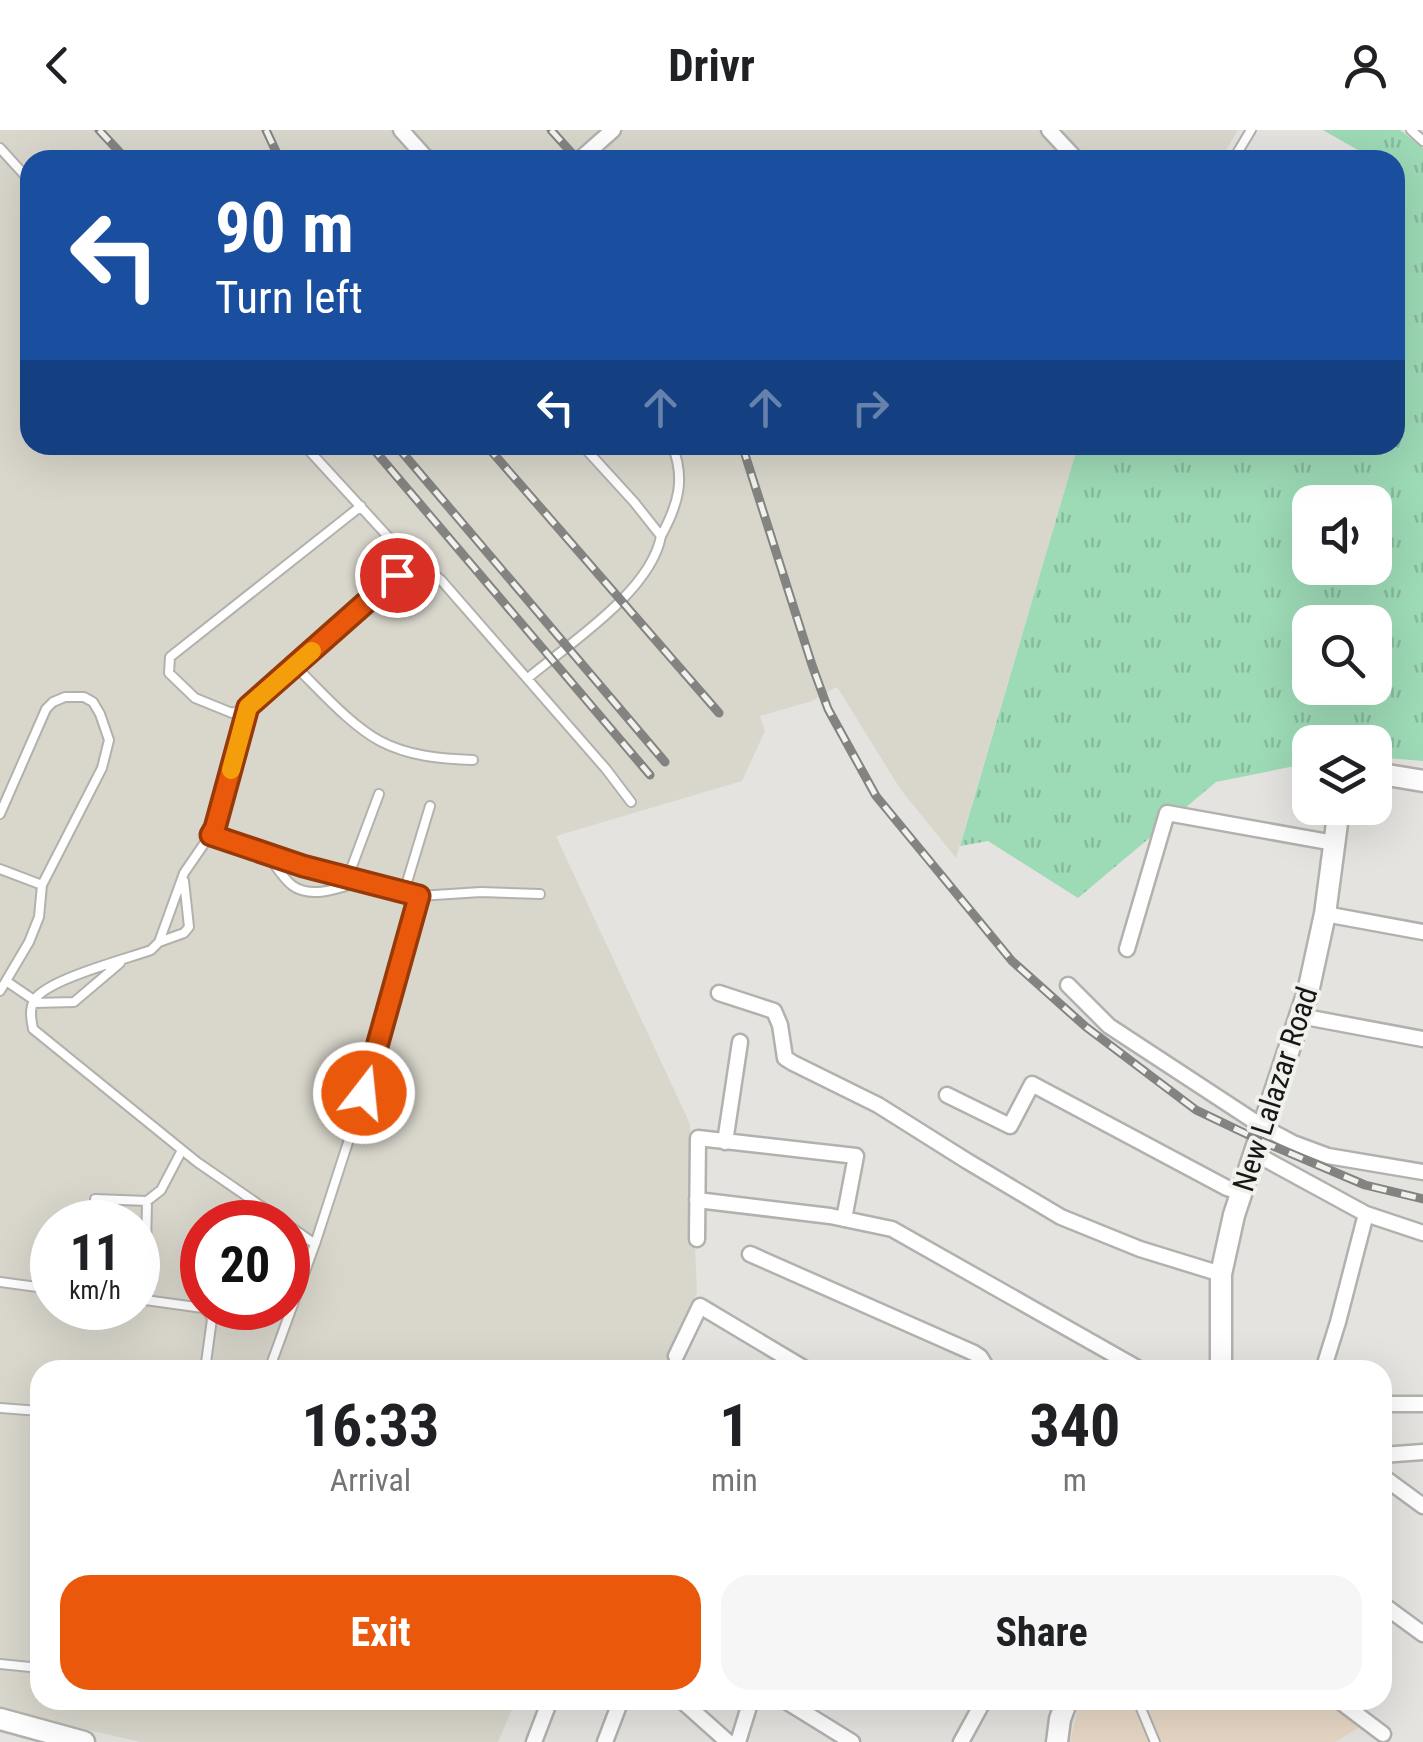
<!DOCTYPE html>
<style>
body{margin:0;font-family:"Roboto Condensed",sans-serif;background:#f6f6f6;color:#202124;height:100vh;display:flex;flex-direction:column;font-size:38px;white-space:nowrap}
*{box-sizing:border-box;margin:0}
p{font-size:32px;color:#757577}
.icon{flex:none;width:55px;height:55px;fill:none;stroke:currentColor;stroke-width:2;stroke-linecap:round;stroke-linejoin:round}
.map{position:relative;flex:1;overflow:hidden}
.sheet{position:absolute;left:30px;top:1230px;width:1362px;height:350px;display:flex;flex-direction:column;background:#fff;border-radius:30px;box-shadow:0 10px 40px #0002}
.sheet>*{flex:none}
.hud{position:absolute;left:20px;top:20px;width:1385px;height:305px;border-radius:30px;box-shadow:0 10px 40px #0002;background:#1a4fa0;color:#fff;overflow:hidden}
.buttons{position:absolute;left:1292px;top:355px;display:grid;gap:20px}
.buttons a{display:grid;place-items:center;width:100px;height:100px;border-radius:20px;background:#fff;box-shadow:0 10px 40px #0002;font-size:50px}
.speed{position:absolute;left:30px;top:1070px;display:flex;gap:20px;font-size:50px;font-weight:700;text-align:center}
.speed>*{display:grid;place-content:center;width:130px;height:130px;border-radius:50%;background:#fff;box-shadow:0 10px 40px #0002;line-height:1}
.speed small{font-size:25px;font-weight:400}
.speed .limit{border:15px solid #d22;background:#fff;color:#111}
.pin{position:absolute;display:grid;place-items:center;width:85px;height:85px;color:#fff;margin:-42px;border:5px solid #fff;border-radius:50%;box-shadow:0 2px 10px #0007}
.me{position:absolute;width:110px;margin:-55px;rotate:16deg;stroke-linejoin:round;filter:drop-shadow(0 0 8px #0008)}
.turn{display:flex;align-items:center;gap:35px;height:210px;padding:0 30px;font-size:45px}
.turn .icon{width:130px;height:130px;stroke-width:2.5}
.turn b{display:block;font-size:70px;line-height:85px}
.lanes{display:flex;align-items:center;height:95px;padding:0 30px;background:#0003;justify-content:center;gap:50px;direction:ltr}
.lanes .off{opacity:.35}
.eta{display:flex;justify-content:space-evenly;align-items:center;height:170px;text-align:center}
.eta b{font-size:60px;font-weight:700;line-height:70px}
.button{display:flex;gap:20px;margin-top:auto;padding:20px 30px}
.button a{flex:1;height:115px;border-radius:30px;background:#ea580c;color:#fff;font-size:40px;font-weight:700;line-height:115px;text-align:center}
.button a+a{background:#f6f6f6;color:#202124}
header{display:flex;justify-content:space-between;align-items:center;height:130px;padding:0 30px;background:#fff;font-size:45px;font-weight:700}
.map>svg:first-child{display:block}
.built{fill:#d9d7cc;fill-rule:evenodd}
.education{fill:#e7d7c5}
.grass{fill:url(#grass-tufts);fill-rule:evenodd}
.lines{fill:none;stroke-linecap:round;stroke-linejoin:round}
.lane-casing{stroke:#b2b1ae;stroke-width:12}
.street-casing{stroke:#b2b1ae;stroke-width:19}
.secondary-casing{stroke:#b2b1ae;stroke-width:25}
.lane{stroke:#fff;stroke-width:8}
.street{stroke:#fff;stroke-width:14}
.secondary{stroke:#fff;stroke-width:20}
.rail-casing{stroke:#838381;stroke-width:9}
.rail{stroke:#f1f1ed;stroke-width:5;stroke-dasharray:15;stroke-linecap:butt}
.route-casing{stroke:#983908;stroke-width:25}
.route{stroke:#ea580c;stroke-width:18}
.slow{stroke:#f59e0b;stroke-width:18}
.labels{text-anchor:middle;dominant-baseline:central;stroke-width:8;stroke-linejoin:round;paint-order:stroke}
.street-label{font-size:30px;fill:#171716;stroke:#f1f1ed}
</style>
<header><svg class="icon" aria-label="back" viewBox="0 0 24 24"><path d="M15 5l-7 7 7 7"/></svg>Drivr<svg class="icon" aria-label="person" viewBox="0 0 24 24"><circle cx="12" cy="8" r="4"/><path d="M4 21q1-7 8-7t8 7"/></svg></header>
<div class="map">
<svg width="1423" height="1612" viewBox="0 0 1423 1612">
<defs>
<pattern id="grass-tufts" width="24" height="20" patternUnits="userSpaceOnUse" patternTransform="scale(2.5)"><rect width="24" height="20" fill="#9ddab6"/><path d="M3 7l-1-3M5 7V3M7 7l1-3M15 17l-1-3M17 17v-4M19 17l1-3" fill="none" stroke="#86ba9c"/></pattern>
</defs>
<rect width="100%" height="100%" fill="#e4e3e0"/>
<path class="built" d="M0,0H1238L1220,30H30V315H1078L956,728L901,660L837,557L812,571L760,586L765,601L742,651L556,706L690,994L697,1163L663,1240H40V1570H516L498,1612H141L0,1580ZM52,1092H138V1178H52ZM202,1092H288V1178H202Z"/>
<path class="education" d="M1080,1570H1338L1367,1592L1336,1612H1070Z"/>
<path class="grass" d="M1323,0H1400L1423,18V631L1375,627V612H1310V633L1216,652L1078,768L988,711L960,716L1078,315H1395V30H1375ZM1310,372H1375V438H1310ZM1310,492H1375V558H1310Z"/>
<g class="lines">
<defs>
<path id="lane" d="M1411,0L1423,11
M0,18L30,51
M1233,30L1251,0
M304,315L392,411L441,450L606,639L631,672
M361,376L170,527L169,543L195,568L232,583L248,577L397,445
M661,406C678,375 686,349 672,315
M295,536C320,560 349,594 380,611C408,626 441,629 473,630
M528,548C570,513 651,461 661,406L634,372L582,315
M248,577L215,698L184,743L159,812L151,820C126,829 49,849 35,869C29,878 31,889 33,899L197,1032L284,1092
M0,684L46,579L53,572L65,567H84L93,572L100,584L109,610L102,638L42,755L39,787L29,812L0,861
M211,705L303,736L419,766L481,762L540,764
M266,723C274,733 283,749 293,756C312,769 339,758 359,752
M0,739L42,755
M348,747L379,664
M404,762L430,676
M159,812L184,803L189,797L184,751
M6,851L34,870
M33,873L74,872L120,833
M95,1069L147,1071L161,1060L182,1020
M288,1095L315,1114
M0,1152L52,1159
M138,1169L203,1178L209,1183L212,1189L205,1240
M145,1170L147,1071
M269,1240L315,1114L364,963L419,766
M0,1278L40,1281
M0,1534L40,1538
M1140,1576L1155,1612"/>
<path id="street" d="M401,0L428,30
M1049,0L1077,30
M579,30L613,0
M1325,784L1423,802
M1127,819L1167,683L1334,713
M1068,855L1109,896L1263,997L1293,1013L1328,1026L1423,1042
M719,863L774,881L780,895L785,928L793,933L878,975L967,1031L1061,1087L1140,1119L1221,1144
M1300,886L1423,909
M947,965L1010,996L1032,954L1227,1058L1241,1063
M725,1012L740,912
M1254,1023L1366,1084L1423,1103
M697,1070L830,1086L892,1099L1141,1240
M697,1109L698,1008L856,1026L844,1089
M750,1124L974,1223L980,1227L988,1240
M676,1226L700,1176L807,1240
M1323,1240L1338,1192L1366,1084
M1382,1274H1423
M1382,1325L1423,1322
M1382,1346L1423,1376
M1382,1474L1423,1504
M681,1570L728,1612
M784,1570L852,1612
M1338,1570L1383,1604
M534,1612L550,1570
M605,1612L621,1570
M738,1612L751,1570
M961,1612L984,1570"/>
<path id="secondary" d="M1375,643L1423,651
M1221,1240V1144L1234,1085L1308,862L1325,784L1339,678
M0,1589L84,1612
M1057,1612L1060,1589L1067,1570"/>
</defs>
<use href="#lane" class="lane-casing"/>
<use href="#street" class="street-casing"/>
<use href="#secondary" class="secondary-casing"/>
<use href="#lane" class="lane"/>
<use href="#street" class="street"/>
<use href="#secondary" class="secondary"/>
<defs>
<path id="rail" d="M99,0L127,30
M266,0L280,30
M551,0L578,30
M370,315L650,645
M396,315L665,632
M486,315L719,583
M742,315L812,535L828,579L876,666L1012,831L1086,897L1196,980L1259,1010L1365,1055L1423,1069"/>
</defs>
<use href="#rail" class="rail-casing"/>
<use href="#rail" class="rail"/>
</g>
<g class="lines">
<defs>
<path id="route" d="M364,963L419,766L303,736L211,705L215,698L248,577L397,445"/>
</defs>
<use href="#route" class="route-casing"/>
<use href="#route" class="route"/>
<path class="slow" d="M231,640L248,577L312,521"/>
</g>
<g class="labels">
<g class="street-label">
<text transform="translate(1275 959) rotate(-72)">New Lalazar Road</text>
</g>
</g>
</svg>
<div class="buttons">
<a><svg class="icon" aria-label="sound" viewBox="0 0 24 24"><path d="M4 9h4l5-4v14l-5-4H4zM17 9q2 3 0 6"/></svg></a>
<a><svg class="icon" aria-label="search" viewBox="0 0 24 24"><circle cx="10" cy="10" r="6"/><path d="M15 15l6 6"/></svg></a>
<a><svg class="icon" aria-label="layers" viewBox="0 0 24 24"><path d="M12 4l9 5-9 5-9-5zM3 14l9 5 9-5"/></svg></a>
</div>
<div class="speed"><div>11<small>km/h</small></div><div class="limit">20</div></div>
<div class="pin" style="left:397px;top:445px;background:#d93025"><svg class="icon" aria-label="arrive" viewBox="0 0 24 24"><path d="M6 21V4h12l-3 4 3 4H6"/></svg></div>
<svg class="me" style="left:364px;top:963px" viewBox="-20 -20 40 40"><circle r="17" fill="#ea580c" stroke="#fff" stroke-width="3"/><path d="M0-11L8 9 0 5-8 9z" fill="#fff"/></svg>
<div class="hud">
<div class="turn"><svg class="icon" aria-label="left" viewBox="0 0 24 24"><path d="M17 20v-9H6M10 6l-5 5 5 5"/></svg><div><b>90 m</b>Turn left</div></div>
<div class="lanes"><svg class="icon" aria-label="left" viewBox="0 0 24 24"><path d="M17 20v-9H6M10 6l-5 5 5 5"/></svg><svg class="icon off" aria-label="ahead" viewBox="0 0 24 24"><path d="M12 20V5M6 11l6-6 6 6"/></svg><svg class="icon off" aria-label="ahead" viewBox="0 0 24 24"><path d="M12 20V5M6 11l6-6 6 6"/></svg><svg class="icon off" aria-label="right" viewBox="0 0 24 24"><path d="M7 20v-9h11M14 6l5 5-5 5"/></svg></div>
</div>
<section class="sheet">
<div class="eta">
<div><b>16:33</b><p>Arrival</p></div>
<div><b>1</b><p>min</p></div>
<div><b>340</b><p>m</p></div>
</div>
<div class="button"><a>Exit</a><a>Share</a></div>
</section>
</div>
